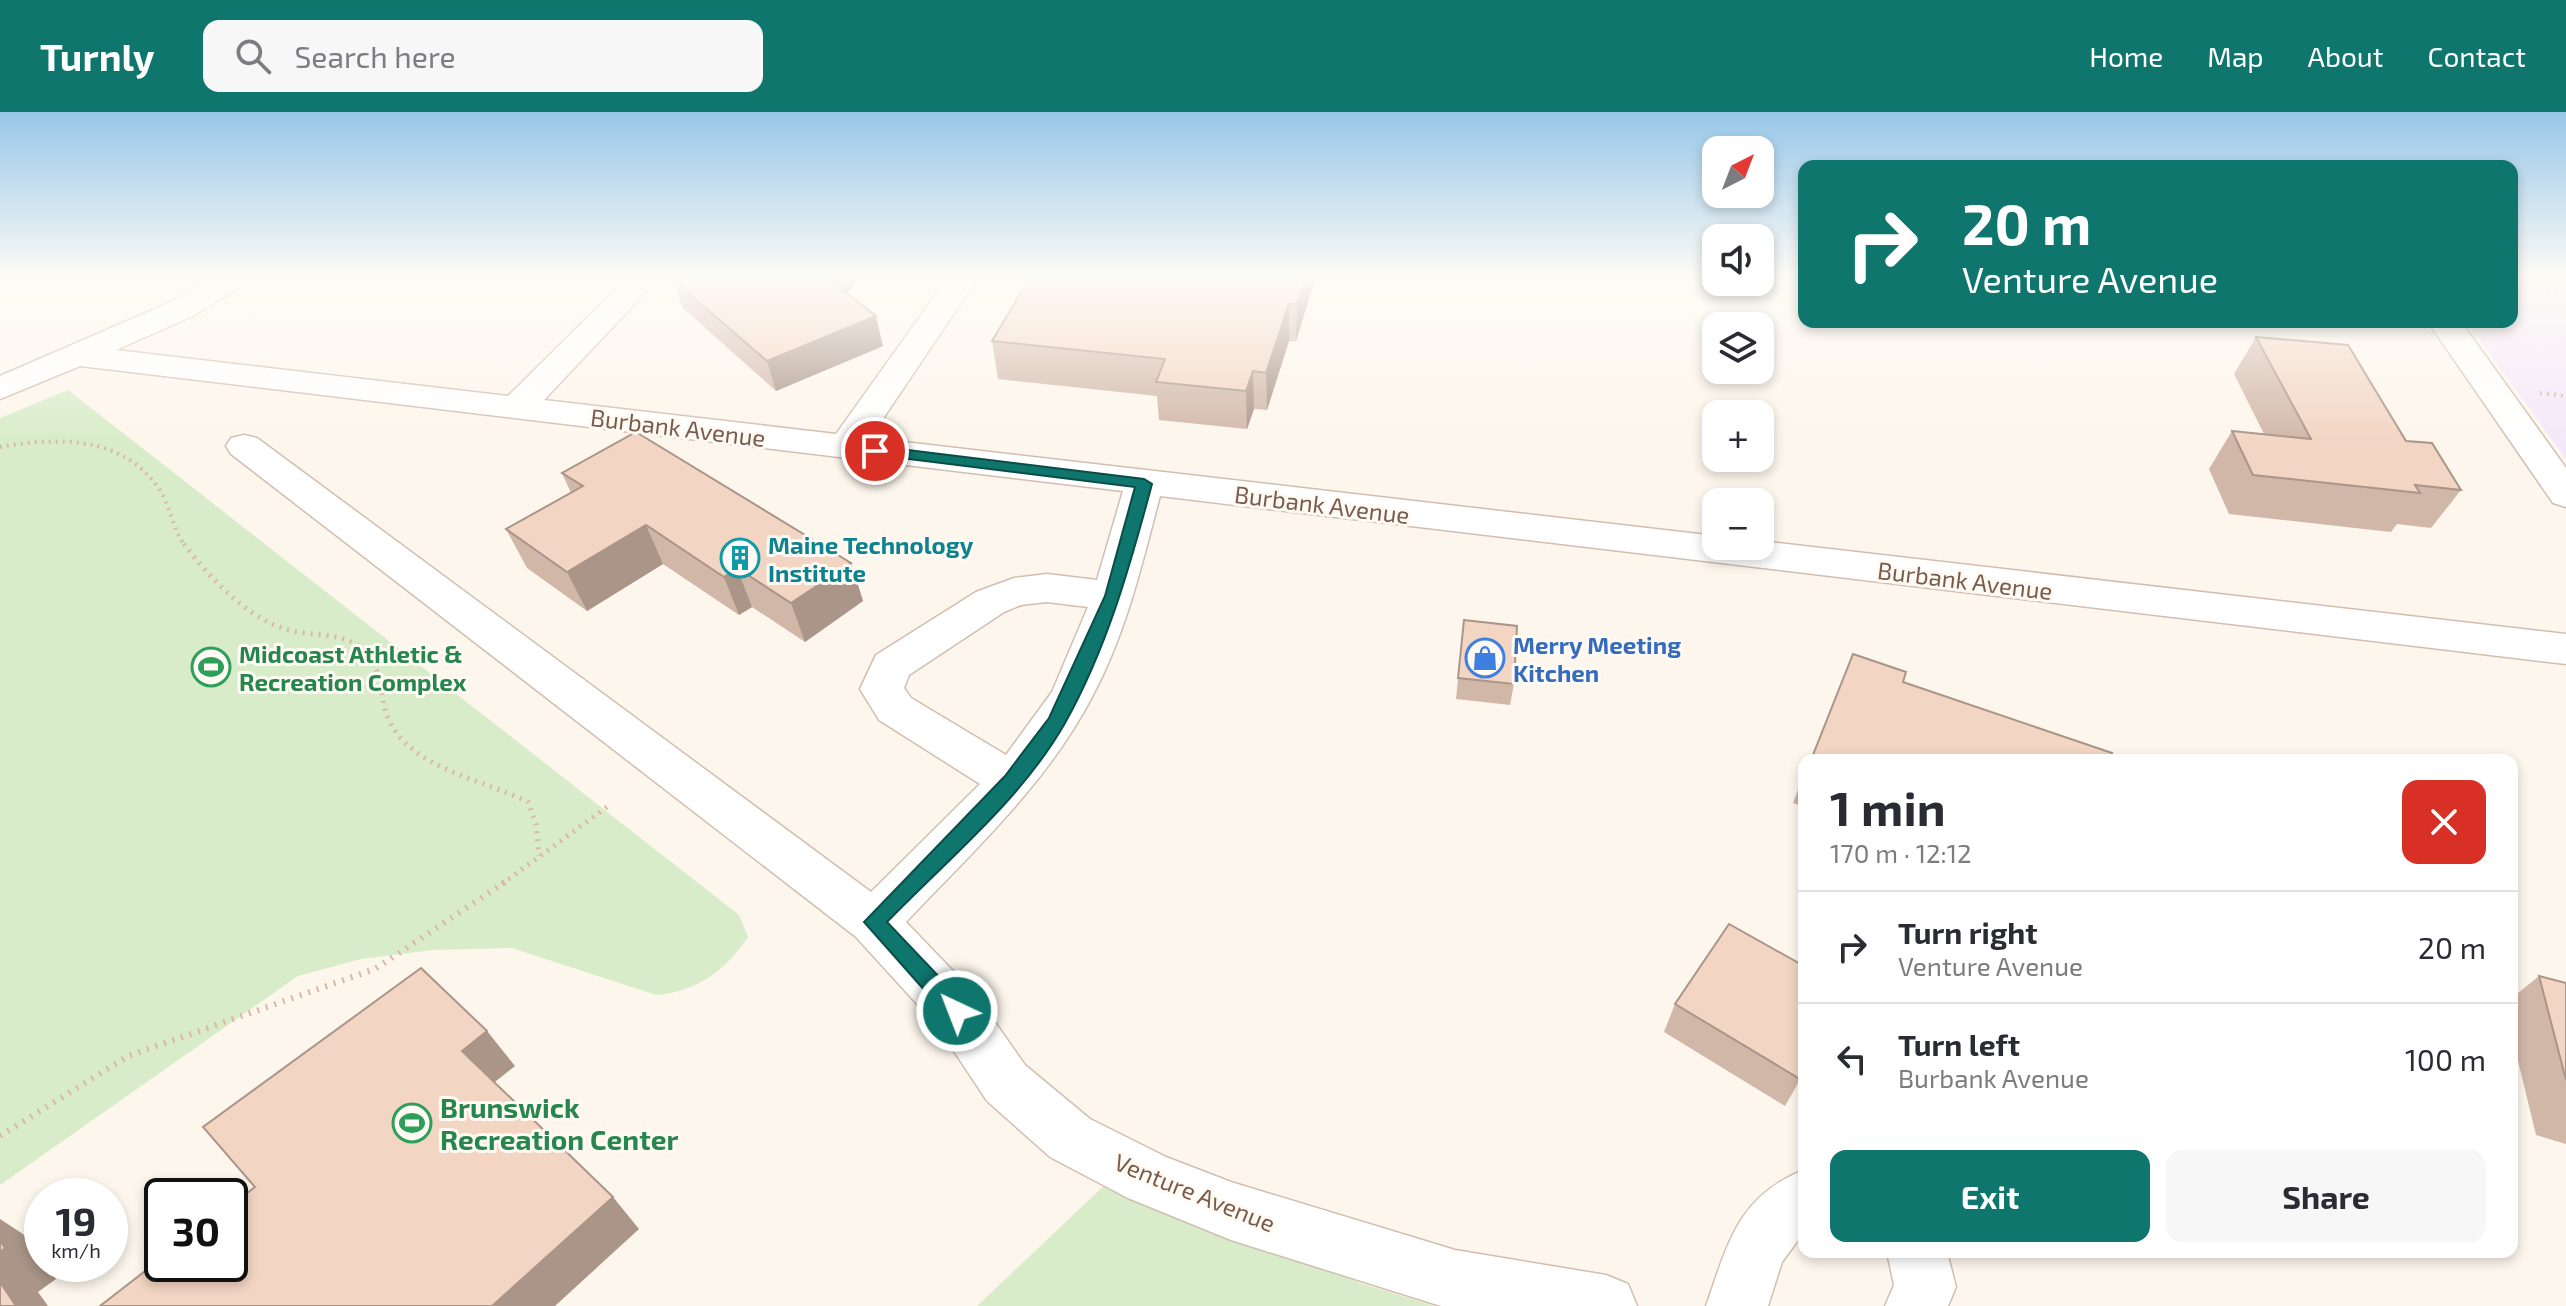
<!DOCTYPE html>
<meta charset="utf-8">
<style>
body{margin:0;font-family:"Exo 2",sans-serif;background:#f7f7f7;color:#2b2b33;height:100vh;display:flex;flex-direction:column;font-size:30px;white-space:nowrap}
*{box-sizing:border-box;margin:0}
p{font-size:26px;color:#7c7c81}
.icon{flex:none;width:44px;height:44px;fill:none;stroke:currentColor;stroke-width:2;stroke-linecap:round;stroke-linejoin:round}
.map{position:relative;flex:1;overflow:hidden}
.side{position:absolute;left:1798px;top:642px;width:720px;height:504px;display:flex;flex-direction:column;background:#fff;border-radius:16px;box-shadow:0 4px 12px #0003}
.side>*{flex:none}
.banner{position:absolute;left:1798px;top:48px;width:720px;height:168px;border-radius:16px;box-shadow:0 4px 12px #0003;background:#0f766e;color:#fff;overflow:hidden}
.needle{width:52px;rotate:42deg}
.controls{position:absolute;left:1702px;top:24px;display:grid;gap:16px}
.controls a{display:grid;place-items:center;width:72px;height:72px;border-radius:16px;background:#fff;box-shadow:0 4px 12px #0003;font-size:40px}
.speed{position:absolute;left:24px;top:1066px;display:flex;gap:16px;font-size:40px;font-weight:700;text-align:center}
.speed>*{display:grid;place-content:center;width:104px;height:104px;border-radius:50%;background:#fff;box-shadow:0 4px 12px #0003;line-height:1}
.speed small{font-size:20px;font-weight:400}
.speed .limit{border:4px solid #111;border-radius:12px;background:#fff;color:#111}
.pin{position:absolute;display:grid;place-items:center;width:68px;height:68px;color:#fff;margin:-34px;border:4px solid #fff;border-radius:50%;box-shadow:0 2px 8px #0007}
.me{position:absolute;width:88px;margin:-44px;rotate:317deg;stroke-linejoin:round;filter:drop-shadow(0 0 6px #0008)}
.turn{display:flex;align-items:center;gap:28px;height:168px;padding:0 32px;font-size:36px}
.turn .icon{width:104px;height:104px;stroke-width:2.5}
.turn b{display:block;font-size:56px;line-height:68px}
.round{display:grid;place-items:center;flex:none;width:84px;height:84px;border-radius:16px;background:#f7f7f7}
.head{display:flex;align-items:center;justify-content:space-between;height:136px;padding:0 32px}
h1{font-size:48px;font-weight:700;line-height:60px}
.button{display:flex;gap:16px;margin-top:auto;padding:16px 32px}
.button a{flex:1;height:92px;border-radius:16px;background:#0f766e;color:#fff;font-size:32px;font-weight:700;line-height:92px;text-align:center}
.button a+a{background:#f7f7f7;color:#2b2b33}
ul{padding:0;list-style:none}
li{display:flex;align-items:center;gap:24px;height:112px;padding:0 32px;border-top:2px solid #e1e1e2}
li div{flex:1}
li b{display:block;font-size:30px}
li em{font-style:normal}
header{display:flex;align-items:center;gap:48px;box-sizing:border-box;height:112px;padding:0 40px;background:#0f766e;color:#fff}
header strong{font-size:38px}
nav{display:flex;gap:44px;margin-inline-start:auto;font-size:28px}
.search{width:560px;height:72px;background:#f7f7f7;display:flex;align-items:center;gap:20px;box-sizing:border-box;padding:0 28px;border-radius:16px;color:#7c7c81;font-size:30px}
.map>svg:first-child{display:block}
.education{fill:#f3e8fa}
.green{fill:#d8ecc9}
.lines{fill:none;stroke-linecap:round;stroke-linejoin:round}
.minor-casing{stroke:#d1beb0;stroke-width:3}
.path-far2{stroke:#d9b8a5;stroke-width:4;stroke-dasharray:2 5;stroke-linecap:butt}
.path-far1{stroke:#d9b8a5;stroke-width:5;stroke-dasharray:2 6;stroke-linecap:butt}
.path{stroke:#d9b8a5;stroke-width:6;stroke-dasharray:2 7;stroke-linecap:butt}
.minor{fill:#fff;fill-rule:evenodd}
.wall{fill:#d1b7a8}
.shaded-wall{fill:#aa9588}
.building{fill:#f3d5c3;stroke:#aa9588;stroke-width:2}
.route{fill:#0f766e;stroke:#0a4d48;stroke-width:2}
.labels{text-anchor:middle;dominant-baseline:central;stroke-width:6;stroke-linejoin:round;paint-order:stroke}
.street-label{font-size:24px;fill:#7a5c4d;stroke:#fffaf3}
.culture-label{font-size:24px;font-weight:bold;fill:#0d838f;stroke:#fffaf3;text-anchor:start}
.shop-label{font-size:24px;font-weight:bold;fill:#366cbe;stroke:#fffaf3;text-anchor:start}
.leisure-label{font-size:24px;font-weight:bold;fill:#27864d;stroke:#fffaf3;text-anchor:start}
.near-leisure-label{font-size:28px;font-weight:bold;fill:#27864d;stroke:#fffaf3;text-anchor:start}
</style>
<header>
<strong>Turnly</strong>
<div class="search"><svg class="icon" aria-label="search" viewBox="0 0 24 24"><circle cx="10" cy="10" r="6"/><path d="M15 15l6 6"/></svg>Search here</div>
<nav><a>Home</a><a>Map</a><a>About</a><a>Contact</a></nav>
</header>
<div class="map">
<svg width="2566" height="1194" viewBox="0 0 2566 1194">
<rect width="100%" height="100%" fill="#fdf6ec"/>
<path class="education" d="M2512,164H2566V347L2467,210H2512Z"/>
<path class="green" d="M68,278L739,803L748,825C726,858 697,880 656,883L512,836L433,838L361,847L298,864L0,1073V306Z
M1108,1070L1360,1171L1435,1194H977Z"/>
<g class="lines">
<defs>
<path id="minor" d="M214,164H251L246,171L193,204L116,238L508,284L629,164H661L544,288L836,322L949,164H979L870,326L1716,424V434H1760V429L2566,522V552L1160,384C1142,452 1126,522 1092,585C1046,673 973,739 906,810L976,883L1025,953L1090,1007L1166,1045L1231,1070L1455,1138L1606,1163L1628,1172L1637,1194H1441L1231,1128L1128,1086L1050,1045L987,989L938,915L856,825L231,342L226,334L231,326L244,323L257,326L871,780L980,672L879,608L860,577L876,543L976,480L1014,466L1047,462L1097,468L1123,379L80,254L0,287V264L171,190ZM1047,490L1088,495L1052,580L1006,643L911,586L904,576L909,563L1004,500L1021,493Z
M2428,210H2461L2566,356V395L2553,391Z
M1804,1058V1120L1782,1150L1768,1194H1706C1728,1131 1738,1084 1804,1058Z
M1887,1140H1947L1956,1175L1948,1194H1885L1894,1173Z"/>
</defs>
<use href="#minor" class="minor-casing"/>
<path class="path-far2" d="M2512,174L2566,178
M2540,281L2566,284
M0,335C57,325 123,323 159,377C171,395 172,416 185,434"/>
<path class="path-far1" d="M184,432C208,464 246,505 285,517C310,525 340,519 361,536C386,557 377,582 389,608C411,657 485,668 528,690L536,712L539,744
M502,772L611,692"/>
<path class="path" d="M0,1024L128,944L375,857L505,770"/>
<use href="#minor" class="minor"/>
</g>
<path class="wall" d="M1031,164H1316L1296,229H1289L1267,298L1254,297L1247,317L1159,308L1157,284L998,267L992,229Z
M724,166L847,181L883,234L776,279L683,196L672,167Z
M2256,225L2406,329L2461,378L2431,416L2397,412L2391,420L2229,402L2209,357L2232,319L2264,322L2234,262Z
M562,361L851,451L863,489L805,530L752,495L739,503L663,452L587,499L527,456L506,417L571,381Z
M1464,508L1514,572L1510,593L1456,587Z
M1853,542L1903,570L2111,648H1810Z
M1804,662V695L1793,691Z
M1804,854V968L1801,966L1785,994L1664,920L1675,892Z
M2539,864L2566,871V1032L2536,1023L2512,924V886Z"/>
<path class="shaded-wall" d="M831,164H861L836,196L828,167Z
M1306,164H1316L1296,229L1297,192Z
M1289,192V229L1267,298L1266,261Z
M876,204L883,234L776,279L767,249Z
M1253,259L1254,297L1247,317L1246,279Z
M646,413L663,452L587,499L567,460Z
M851,451L863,489L805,530L791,491Z
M737,456L752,495L739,503L724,465Z
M487,919L515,954L491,973L462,939Z
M613,1085L639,1117L555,1194H492Z
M0,1107L23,1122L42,1147V1152H45L56,1167L38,1180L48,1194H16L0,1170Z"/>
<path class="building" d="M682,164H722L724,166L726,164H831L828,167L876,204L767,249L672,167Z
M1031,164H1306L1297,192H1289L1266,261L1253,259L1246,279L1156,270L1165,247L992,229Z
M2256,225L2348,233L2406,329L2432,331L2461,378L2415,373L2420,381L2253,363L2232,319L2311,327Z
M636,320L851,451L791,491L737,456L724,465L646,413L567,460L506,417L583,374L562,361Z
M1464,508L1517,514L1514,572L1458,566Z
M1853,542L1906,560L1903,570L2112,641L2111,648H1811Z
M1729,812L1804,854V960L1800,967L1675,892Z
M421,856L487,919L462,939L613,1085L492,1194H100L162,1146V1152H230V1094L255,1075L203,1015Z
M2539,864L2566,871V968Z
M0,1129L5,1136L0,1140Z
M0,1170L16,1194H0Z"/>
<linearGradient id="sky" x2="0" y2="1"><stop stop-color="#97c7e8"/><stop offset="0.5" stop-color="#fefbf6"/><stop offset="1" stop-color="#fefbf6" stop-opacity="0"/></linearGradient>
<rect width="2566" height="331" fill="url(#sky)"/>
<path class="route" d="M875,334L1144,367L1152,372C1130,454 1107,536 1065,611C1022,687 947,748 887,810L965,892L968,899L965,906L957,908L949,906L864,810L1005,664L1049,606L1105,484L1135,375L869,342L867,339Z"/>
<defs>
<symbol id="building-ring" viewBox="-11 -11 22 22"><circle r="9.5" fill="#fffaf3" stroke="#0f9aa8" stroke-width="1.5"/><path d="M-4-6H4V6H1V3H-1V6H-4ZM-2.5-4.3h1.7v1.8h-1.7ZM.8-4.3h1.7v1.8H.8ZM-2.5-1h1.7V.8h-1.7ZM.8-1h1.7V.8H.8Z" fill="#0f9aa8"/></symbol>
<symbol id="shop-ring" viewBox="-11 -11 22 22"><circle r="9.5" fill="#fffaf3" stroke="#3f7fe0" stroke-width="1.5"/><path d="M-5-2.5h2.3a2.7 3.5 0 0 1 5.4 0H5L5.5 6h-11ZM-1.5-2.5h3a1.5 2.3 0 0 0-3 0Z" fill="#3f7fe0"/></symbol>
<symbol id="stadium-ring" viewBox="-11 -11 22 22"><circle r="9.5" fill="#fffaf3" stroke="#2e9e5b" stroke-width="1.5"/><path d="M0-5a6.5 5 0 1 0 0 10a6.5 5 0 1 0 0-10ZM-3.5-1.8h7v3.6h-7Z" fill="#2e9e5b"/></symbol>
</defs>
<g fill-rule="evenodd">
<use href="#building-ring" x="718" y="424" width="44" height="44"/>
<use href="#shop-ring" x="1463" y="524" width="44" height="44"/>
<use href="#stadium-ring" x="189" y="533" width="44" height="44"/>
<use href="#stadium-ring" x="390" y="989" width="44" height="44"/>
</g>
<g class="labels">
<g class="street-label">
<text transform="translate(678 315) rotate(7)">Burbank Avenue</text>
<text transform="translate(1322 392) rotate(7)">Burbank Avenue</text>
<text transform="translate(1965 468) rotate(7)">Burbank Avenue</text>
<text transform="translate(1195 1080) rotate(22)">Venture Avenue</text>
</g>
<g class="culture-label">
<text x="768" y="432">Maine Technology<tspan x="768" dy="28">Institute</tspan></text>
</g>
<g class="shop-label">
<text x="1513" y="532">Merry Meeting<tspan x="1513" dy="28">Kitchen</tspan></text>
</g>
<g class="leisure-label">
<text x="239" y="541">Midcoast Athletic &amp;<tspan x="239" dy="28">Recreation Complex</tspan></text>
</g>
<g class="near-leisure-label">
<text x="440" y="995">Brunswick<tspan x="440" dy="32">Recreation Center</tspan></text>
</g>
</g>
</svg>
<div class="controls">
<a><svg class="needle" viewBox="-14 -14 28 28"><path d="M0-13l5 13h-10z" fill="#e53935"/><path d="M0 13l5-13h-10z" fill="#7c7c81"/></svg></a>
<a><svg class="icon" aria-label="sound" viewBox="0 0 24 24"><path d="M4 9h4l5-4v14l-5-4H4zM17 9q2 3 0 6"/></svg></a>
<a><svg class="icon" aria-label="layers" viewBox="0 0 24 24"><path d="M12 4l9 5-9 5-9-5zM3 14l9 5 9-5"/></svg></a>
<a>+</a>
<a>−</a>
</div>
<div class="speed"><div>19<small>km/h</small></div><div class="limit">30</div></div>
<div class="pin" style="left:875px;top:339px;background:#d93025"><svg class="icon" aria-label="arrive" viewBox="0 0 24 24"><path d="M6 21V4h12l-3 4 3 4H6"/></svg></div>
<svg class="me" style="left:957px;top:899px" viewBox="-20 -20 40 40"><circle r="17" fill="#0f766e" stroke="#fff" stroke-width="3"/><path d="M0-11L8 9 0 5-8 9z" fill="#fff"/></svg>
<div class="banner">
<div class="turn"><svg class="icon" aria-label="right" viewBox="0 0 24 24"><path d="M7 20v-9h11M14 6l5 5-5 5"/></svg><div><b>20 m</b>Venture Avenue</div></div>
</div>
<section class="side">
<div class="head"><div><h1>1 min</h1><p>170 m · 12:12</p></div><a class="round" style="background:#d93025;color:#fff"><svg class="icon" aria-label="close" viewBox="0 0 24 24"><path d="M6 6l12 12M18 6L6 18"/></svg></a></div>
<ul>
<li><svg class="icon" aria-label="right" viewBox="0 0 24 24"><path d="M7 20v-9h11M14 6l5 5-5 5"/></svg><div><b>Turn right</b><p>Venture Avenue</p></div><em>20 m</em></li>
<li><svg class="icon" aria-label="left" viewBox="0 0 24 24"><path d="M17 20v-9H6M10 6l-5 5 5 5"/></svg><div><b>Turn left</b><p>Burbank Avenue</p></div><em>100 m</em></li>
</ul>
<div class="button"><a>Exit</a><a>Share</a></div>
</section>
</div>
